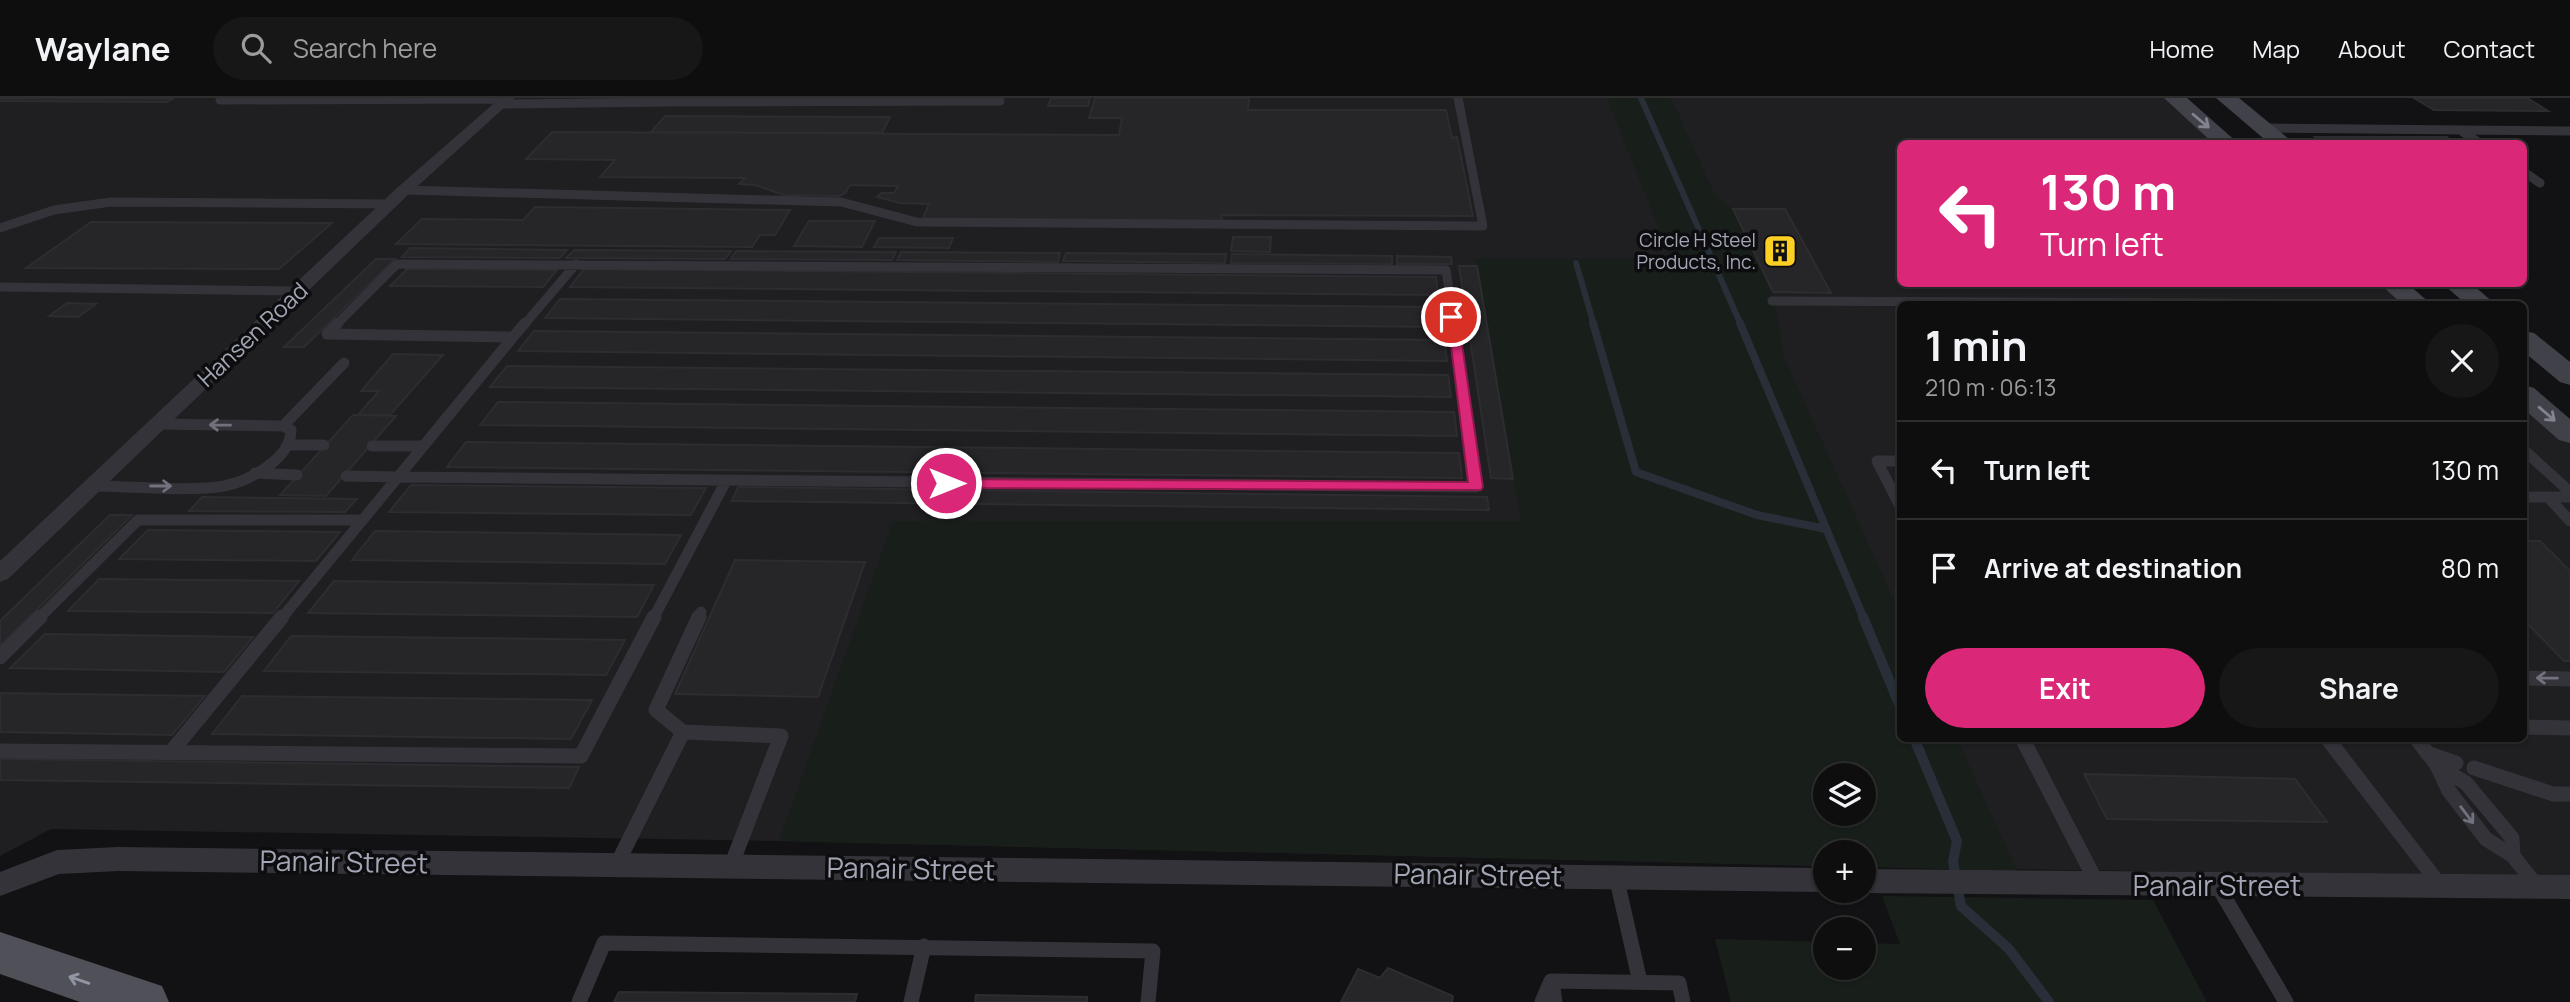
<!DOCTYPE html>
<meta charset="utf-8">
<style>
body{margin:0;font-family:Manrope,sans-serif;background:#171718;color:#f1f3f6;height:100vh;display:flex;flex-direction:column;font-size:26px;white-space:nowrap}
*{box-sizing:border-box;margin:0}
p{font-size:23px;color:#9b9c9e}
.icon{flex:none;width:38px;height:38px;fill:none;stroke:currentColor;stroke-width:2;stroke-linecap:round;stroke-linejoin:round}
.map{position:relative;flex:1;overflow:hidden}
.side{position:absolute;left:1897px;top:203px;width:630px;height:441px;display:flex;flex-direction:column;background:#0e0e0f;border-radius:10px;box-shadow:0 2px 5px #0004,0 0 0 2px #2e2e2f}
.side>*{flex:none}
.hud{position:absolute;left:1897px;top:42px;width:630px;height:147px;border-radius:10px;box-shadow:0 2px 5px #0004,0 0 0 2px #2e2e2f;background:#db2777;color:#fff;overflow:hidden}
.controls{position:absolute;left:1813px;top:665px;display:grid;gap:14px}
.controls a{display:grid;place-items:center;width:63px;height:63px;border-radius:50%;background:#0e0e0f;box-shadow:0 2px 5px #0004,0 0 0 2px #2e2e2f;font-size:35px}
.pin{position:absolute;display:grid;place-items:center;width:60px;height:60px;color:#fff;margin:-30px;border:4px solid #fff;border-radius:50%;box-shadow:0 2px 7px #0007}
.me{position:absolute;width:77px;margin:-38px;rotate:90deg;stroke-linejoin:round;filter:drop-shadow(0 0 5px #0008)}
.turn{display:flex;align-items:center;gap:24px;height:147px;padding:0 28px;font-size:32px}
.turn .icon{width:91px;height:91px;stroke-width:2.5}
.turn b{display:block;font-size:49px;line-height:60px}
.round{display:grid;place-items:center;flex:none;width:74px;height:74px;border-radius:37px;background:#171718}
.summary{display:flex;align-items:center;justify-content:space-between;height:119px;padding:0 28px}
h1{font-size:42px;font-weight:700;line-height:52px}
.cta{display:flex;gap:14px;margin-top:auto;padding:14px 28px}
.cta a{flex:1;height:80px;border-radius:42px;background:#db2777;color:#fff;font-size:28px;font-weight:700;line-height:80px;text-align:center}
.cta a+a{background:#171718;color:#f1f3f6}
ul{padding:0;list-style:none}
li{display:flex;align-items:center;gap:21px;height:98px;padding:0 28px;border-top:2px solid #2e2e2f}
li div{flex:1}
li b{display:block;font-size:26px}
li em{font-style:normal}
header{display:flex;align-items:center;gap:42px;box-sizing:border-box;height:98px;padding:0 35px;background:#0e0e0f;border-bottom:2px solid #2e2e2f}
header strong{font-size:33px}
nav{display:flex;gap:38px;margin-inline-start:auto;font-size:24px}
.search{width:490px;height:63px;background:#171718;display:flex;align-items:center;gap:18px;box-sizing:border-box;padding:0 24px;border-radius:38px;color:#9b9c9e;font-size:26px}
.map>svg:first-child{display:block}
.built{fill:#1f1e21;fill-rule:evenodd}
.green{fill:#181f1a;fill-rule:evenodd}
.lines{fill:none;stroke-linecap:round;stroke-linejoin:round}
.stream-far2{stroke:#282f38;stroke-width:6}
.stream-far1{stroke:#282f38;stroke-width:8}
.stream{stroke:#282f38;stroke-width:10}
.building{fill:#262528;stroke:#2d2c30;stroke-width:2}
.lane-far2{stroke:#333339;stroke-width:9}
.lane-far1{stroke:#333339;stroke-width:11}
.lane{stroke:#333339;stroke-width:15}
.street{fill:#333339;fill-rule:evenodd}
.secondary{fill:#414249;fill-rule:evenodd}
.primary{fill:#4f5058;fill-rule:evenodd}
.oneway{stroke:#81838f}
.oneway2{stroke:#71727d}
.oneway3{stroke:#9295a2}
.route{fill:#db2777;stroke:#8e194d;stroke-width:2}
.labels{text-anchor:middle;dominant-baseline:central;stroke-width:7;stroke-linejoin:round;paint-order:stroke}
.far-poi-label{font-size:19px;fill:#a3a6b5;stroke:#0d0d0f;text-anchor:end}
.street-label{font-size:23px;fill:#a3a6b5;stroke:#0d0d0f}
.near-street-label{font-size:28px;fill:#a3a6b5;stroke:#0d0d0f}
</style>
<header>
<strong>Waylane</strong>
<div class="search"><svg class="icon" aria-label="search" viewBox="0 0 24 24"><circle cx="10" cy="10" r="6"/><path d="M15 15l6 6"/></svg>Search here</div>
<nav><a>Home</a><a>Map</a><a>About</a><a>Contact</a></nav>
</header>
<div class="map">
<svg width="2570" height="904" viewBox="0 0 2570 904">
<rect width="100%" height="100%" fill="#121214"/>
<path class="built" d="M0,0H2167L2221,45L1900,46V186H2386L2411,206H1900V640H2524V302L2570,342V779L1864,769V754H1825V768L779,743L51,731L0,758ZM1825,677H1864V716H1825Z"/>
<path class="green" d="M1607,0H1671L1715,98L1733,111L1773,194L1784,259L1900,516V640L1957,641L2017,773L1864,769V754H1825V768L779,743L893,423H1521L1475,160L1652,161L1669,156ZM1825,677H1864V716H1825Z
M1882,798L2153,802L2207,904H1731L1715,841L1825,844V870H1864V845L1900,846Z"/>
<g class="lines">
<path class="stream-far2" d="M1641,0L1741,227
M1576,165L1594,227"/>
<path class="stream-far1" d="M1593,225L1636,374L1757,417L1826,431
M1740,225L1864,521"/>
<path class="stream" d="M1863,519L1900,608
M1914,640L1957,743L1953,763L1961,808L2009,851L2049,904"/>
</g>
<path class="building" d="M0,0H174L167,4L0,3Z
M1051,0H1090L1088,8H1048Z
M1095,0H1249L1248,12H1446L1452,40L1457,39L1473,118L1222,117L1221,123L922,122L929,106L900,105L877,99L881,95H894L898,88L850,87L845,95L839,98L784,97L755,87L739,86L745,80L600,79L615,62L526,61L552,34L1119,37L1122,20H1089Z
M2414,0H2527L2548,13L2434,12Z
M665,18L890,19L882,35L651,34Z
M2315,39H2447L2456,46H2324Z
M535,109L790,112L775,137H760L752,149L396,146L422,121L523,122Z
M1733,111H1785L1831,195L1773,194Z
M809,123H875L862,149L794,148Z
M91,124L332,125L279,171L26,170Z
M1233,139H1271L1270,154L1231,153Z
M879,140H953L949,150L874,149Z
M410,150L567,152L560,160L402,159Z
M574,152L731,153L725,161L566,160Z
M736,153L896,154L892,162L731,161Z
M901,154L1060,155L1058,164L897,162Z
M1066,155L1226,156L1225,165L1063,163Z
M1232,156L1392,158V166L1231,165Z
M1397,158L1451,159L1452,166H1397Z
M376,161H395L304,249H284Z
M1459,168H1477L1513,381L1491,380Z
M407,171L557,172L543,189L390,188Z
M584,171L1436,179L1438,197L570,189Z
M560,201L1440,209L1442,229L545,220Z
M67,205L96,206L78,219L49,218Z
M534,233L1444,242L1447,263L518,253Z
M393,256L443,257L390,317H358L379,293H361Z
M507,268L1448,277L1451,299L490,289Z
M498,304L1454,314L1457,338L480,327Z
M353,317L396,318L326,398L280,397Z
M466,344L1459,355L1462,380L447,369Z
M411,387L706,390L691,417L389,414Z
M738,389L1487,399L1489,412L732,403Z
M202,399L357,401L345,414L189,413Z
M110,417H132L0,548V523Z
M148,432L340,434L316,463L119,461Z
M375,433L681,437L665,466L352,462Z
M2524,443H2540L2570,473V563H2564L2524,522Z
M735,462L865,464L818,599L675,596Z
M99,481L299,483L273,515L68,513Z
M334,483L654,487L637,519L308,515Z
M45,536L253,539L224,574L10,570Z
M291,538L625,542L606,577L264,573Z
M0,595L205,598L172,637L0,634Z
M242,598L592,602L571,641L212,636Z
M0,661L579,669L569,690L0,682Z
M2084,676L2295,681L2327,724L2107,721Z
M1388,870L1453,898L1452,904H1341L1358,871L1380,880Z
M619,894L857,896L855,904H614Z
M976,897L1087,899V904H975Z"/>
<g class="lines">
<path class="lane-far2" d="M689,0L672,4L1000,3
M220,2L506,1
M502,6L672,4
M2265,30L2570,33
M2460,32L2481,46
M2524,74L2540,85
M404,92L841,104L917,124L1483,128L1458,0
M0,130L54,112L111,104L390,106
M0,189L298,193
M1772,203L2416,206
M336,227L397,166L1446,172L1454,227
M524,227L576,166"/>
<path class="lane-far1" d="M338,225L327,236L513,239L398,379
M513,239L525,225
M283,328L344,265
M288,347H324
M372,348H422
M2524,352L2570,394
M1900,363H1877L1900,408
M255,375L297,377
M346,378L398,379
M398,379L1476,389L1453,225
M92,388C130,388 189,394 224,388C249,383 291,361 291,332L283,328L157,326
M2524,399H2570
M2548,399L2570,423
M38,521L138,422H361
M281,521L398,379
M653,521L726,383
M698,521L701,514"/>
<path class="lane" d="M699,519L656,612L683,634L781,638L731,768
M0,559L40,519
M2524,580L2570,581
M2524,629L2570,630
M2022,640L2098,787
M2327,640L2440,787
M2416,640L2437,667L2449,693L2486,741L2513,758L2537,788
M0,653L581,658L654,519
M171,654L282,519
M2427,655L2456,665
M2437,668L2466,685L2512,740L2513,758
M2474,670L2553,696H2570
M617,766L683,634
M1616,778L1640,884
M2216,785L2286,904
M579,904L604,845L1153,853L1148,904
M911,904L924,848
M1542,904L1551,883
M1555,904L1552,883L1679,885L1683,904"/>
<path class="street" d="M500,0H515L410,95L8,481L0,484V463L398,89Z
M118,749L1825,770V793H1828L1825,794L118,773L59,776L0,798V774L57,752Z
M1864,771L2570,777V801L1864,795L1858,793H1864Z"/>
<path class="secondary" d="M2164,0H2187L2239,46H2214Z
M2216,0H2239L2295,46H2270Z
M2380,186H2408L2431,206H2402Z
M2443,186H2472L2495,206H2466Z
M2524,233L2534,235L2570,264V287L2560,284L2524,254Z
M2524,287L2534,290L2570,321V345L2559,342L2524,311Z"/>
<path class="primary" d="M0,834L162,888L169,904H80L0,876Z"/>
</g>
<defs><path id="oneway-shaft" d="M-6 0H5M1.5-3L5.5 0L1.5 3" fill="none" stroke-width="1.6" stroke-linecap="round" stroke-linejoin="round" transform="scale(1.75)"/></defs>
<g class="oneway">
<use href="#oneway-shaft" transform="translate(2201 23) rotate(40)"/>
<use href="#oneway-shaft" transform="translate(2547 316) rotate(41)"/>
</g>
<g class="oneway2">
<use href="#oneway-shaft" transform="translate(220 327) rotate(-179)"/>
<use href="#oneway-shaft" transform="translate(161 388)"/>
<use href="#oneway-shaft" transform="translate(2547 580) rotate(-179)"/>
<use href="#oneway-shaft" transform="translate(2467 717) rotate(53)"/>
</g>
<use class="oneway3" href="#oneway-shaft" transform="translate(79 882) rotate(-161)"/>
<path class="route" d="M1447,216L1458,219L1483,389L1481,392L946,390L939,385L946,381L1468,384Z"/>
<defs>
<symbol id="building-square" viewBox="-11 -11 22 22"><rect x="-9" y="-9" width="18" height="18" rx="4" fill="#fcd023" stroke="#0d0d0f"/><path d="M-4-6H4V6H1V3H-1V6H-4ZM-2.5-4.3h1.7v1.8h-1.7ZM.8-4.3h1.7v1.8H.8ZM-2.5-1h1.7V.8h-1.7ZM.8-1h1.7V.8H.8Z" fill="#111"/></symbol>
</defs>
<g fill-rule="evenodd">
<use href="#building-square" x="1761" y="134" width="38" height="38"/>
</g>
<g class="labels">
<g class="far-poi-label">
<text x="1756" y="142">Circle H Steel<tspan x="1756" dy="22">Products, Inc.</tspan></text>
</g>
<g class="street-label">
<text transform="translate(252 236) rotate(-43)">Hansen Road</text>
</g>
<g class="near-street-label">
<text transform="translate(344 763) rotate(1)">Panair Street</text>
<text transform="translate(911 770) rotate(1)">Panair Street</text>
<text transform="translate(1478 776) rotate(1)">Panair Street</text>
<text x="2217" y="787">Panair Street</text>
</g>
</g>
</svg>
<div class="controls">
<a><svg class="icon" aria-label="layers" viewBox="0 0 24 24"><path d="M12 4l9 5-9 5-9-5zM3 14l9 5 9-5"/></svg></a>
<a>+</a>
<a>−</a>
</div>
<div class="pin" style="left:1451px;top:219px;background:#d93025"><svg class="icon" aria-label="arrive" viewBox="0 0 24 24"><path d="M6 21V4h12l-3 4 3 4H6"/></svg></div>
<svg class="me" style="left:946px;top:385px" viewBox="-20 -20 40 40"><circle r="17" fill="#db2777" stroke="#fff" stroke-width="3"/><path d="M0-11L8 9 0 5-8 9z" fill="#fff"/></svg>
<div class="hud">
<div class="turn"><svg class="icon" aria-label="left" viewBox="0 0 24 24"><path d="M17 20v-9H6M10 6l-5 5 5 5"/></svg><div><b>130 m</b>Turn left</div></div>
</div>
<section class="side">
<div class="summary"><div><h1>1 min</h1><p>210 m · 06:13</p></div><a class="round"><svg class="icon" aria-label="close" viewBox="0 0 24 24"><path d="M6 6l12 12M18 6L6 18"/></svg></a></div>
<ul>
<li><svg class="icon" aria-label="left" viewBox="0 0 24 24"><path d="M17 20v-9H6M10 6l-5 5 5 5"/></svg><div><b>Turn left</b></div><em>130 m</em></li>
<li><svg class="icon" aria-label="arrive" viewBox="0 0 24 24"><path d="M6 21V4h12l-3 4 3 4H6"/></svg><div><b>Arrive at destination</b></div><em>80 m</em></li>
</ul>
<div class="cta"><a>Exit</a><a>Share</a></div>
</section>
</div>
